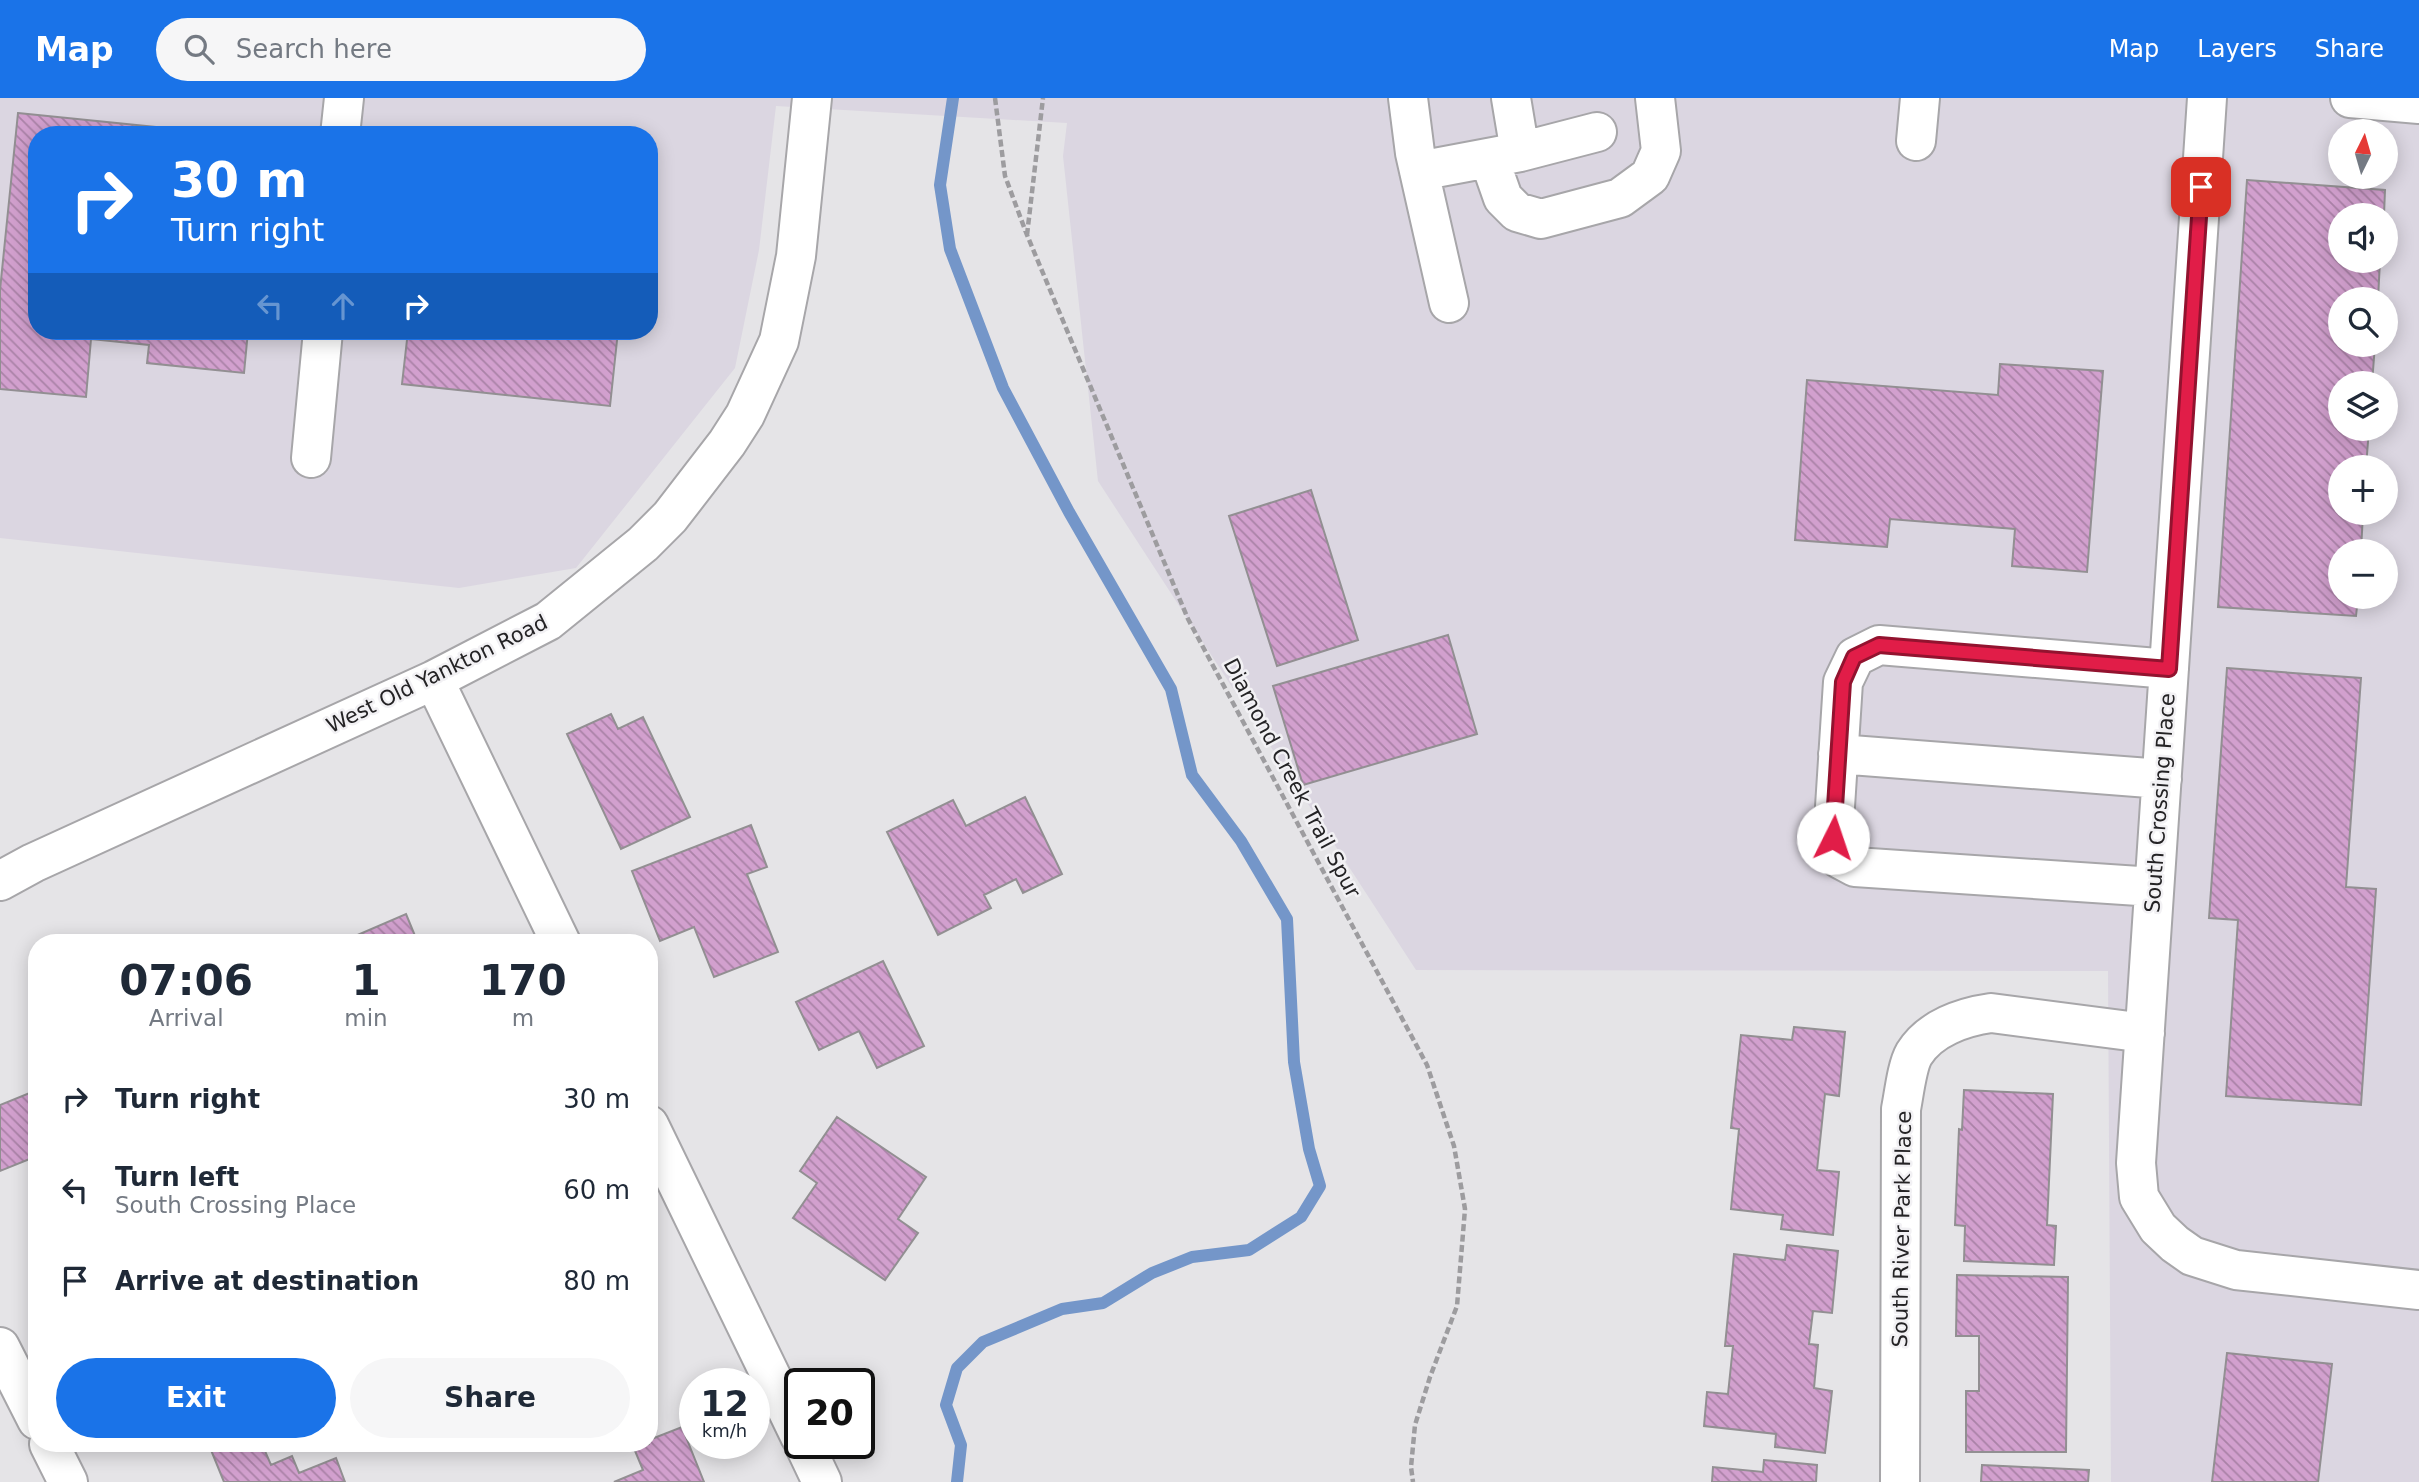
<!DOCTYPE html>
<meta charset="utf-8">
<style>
body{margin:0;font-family:"DejaVu Sans",sans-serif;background:#f6f6f7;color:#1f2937;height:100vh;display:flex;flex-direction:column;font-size:26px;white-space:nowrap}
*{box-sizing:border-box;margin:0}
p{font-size:23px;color:#747a83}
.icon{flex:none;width:38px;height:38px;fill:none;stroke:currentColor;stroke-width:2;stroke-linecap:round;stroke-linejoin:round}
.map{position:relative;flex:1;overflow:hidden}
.side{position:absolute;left:28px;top:836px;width:630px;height:518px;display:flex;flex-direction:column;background:#fff;border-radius:28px;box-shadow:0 4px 18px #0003}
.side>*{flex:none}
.guide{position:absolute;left:28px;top:28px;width:630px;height:214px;border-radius:28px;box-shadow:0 4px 18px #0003;background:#1a73e8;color:#fff;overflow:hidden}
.needle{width:46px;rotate:5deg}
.controls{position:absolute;left:2328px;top:21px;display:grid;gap:14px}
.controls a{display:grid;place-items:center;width:70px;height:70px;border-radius:50%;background:#fff;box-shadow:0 4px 18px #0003;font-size:35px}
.speed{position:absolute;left:679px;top:1270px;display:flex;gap:14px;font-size:35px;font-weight:700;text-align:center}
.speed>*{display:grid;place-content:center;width:91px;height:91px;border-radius:50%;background:#fff;box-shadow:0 4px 18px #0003;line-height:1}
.speed small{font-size:18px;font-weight:400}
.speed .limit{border:4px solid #111;border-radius:10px;background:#fff;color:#111}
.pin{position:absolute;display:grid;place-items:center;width:60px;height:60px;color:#fff;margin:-30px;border-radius:14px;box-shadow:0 4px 10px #0006}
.me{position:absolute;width:77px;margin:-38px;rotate:4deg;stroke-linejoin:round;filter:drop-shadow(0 0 5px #0008)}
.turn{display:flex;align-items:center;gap:24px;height:147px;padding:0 28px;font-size:32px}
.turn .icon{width:91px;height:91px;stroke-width:2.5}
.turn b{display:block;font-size:49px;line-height:60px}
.lanes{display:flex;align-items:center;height:66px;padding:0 28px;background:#0003;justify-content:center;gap:35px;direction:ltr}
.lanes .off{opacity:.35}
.eta{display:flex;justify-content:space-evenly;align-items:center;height:119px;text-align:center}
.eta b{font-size:42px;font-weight:700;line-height:49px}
.primary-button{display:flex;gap:14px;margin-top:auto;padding:14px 28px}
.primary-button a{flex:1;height:80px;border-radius:42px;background:#1a73e8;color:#fff;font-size:28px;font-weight:700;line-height:80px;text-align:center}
.primary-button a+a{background:#f6f6f7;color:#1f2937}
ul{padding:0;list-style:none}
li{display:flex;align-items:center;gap:21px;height:91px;padding:0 28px}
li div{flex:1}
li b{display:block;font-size:26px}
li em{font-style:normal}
header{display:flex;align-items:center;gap:42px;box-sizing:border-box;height:98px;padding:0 35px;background:#1a73e8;color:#fff}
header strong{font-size:33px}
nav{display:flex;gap:38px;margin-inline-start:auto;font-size:24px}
.search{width:490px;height:63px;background:#f6f6f7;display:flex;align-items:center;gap:18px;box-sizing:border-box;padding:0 24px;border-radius:38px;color:#747a83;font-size:26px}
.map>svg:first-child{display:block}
.built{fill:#dbd6e1;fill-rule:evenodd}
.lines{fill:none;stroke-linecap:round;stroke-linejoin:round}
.stream{stroke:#7496c9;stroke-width:12}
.building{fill:url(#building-back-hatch);stroke:#928f92;stroke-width:2}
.minor-casing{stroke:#a7a6a9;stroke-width:42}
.path{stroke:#9d9c9f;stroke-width:4.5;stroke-dasharray:7 3.5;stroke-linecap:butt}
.minor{stroke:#fff;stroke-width:38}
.route-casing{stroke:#92132f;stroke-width:18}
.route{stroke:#e11d48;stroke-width:12}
.labels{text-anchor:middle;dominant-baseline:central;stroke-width:5;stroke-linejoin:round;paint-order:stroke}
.street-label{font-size:21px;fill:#242325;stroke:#f2f1f4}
</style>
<header>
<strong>Map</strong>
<div class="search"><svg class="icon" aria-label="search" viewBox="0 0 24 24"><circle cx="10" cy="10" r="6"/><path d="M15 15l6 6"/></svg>Search here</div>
<nav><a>Map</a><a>Layers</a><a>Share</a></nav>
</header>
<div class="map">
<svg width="2419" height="1384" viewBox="0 0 2419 1384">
<defs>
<pattern id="building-back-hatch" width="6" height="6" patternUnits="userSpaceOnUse" patternTransform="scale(1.75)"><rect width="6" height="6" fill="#d2a0ce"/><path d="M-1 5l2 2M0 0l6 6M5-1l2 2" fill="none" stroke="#aa82a7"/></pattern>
</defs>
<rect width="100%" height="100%" fill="#e5e4e7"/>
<path class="built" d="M0,0H2419V1384H2111L2108,873L1416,872L1098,383L1063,58L1067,25L776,8L759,152L735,270L576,470L459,490L0,440ZM2340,33H2385V79H2340ZM37,37H649V233H37ZM2340,117H2385V163H2340ZM2340,201H2385V247H2340ZM2340,285H2385V331H2340ZM2340,369H2385V415H2340ZM2340,453H2385V499H2340Z"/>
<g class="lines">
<path class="stream" d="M953,0L940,87L950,151L1003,290L1069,414L1171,591L1192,677L1241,743L1287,821L1294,964L1309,1051L1320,1088L1301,1119L1249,1152L1192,1159L1152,1175L1103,1205L1062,1211L983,1244L957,1270L946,1307L961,1347L957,1384"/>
</g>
<path class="building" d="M18,15L235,37H37V233H248L244,275L147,265L149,247L91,241L86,299L0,291V192Z
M2247,82L2385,92L2384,117H2340V163H2380L2378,201H2340V247H2375L2372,285H2340V331H2369L2366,369H2340V415H2363L2361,453H2340V499H2358L2356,518L2218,509Z
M408,233H618L610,308L402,286Z
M2000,266L2103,273L2087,474L2012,468L2015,431L1890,421L1887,449L1795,442L1807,282L1998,297Z
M1311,392L1358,542L1277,568L1229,418Z
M1448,537L1477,636L1303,687L1273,588Z
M2227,570L2361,580L2346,789L2376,791L2361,1007L2226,998L2238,822L2209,820Z
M611,616L618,631L643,619L690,719L621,751L567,636Z
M1025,699L1062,776L1023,795L1016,781L984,797L991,810L938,837L887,734L953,702L966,728Z
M751,727L767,769L747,776L778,854L714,879L694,829L660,843L632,773Z
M406,816L418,845H339Z
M883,863L924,948L877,970L859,933L819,952L796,904Z
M1794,929L1845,934L1839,998L1825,996L1817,1072L1839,1074L1833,1137L1781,1131L1783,1117L1731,1111L1739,1031L1731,1030L1741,937L1792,942Z
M37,992V1058L0,1073V1007Z
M1964,992L2053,996L2047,1127L2056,1128L2054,1167L1964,1163L1965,1128L1955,1127L1959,1031L1962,1032Z
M837,1019L926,1079L898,1121L918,1135L885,1182L793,1120L817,1085L800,1073Z
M1787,1147L1838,1153L1832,1215L1813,1213L1809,1246L1818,1247L1814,1290L1832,1293L1825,1355L1775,1349L1776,1336L1704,1328L1707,1294L1728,1296L1733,1248H1725L1734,1156L1785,1162Z
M1957,1177L2068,1179L2066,1354H1966V1293H1979V1238H1956Z
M2227,1255L2332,1266L2318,1384H2212Z
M682,1329L704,1384H614L643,1372L633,1348L649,1346V1342Z
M228,1346H262L271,1367L292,1358L299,1375L336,1360L345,1384H224L211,1352Z
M1764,1362L1817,1367L1816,1384H1712L1713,1369L1763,1374Z
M1982,1367L2089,1372L2088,1384H1981Z"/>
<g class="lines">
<defs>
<path id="minor" d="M1408,0L1415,55L1449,205
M2207,0L2136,1065L2139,1099L2158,1130L2175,1146L2192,1158L2236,1172L2419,1192
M2350,0L2419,6
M340,37L344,0
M1916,43L1920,0
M1520,54L1597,34
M1489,60L1503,100L1517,114L1541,121L1620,100L1650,78L1661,53L1655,0
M1419,73L1520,54L1511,0
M311,360L323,233
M434,582L561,845
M1838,656L2162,681
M0,783L33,765L434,582L548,523L643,446L670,419L727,345L745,317L779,243L796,158L812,0
M2154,789L1855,769L1840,761L1833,740L1843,584L1855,559L1879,547L2169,571
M649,1027L800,1338
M0,1249L37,1322
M49,1346L68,1384
M804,1346L822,1384
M1900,1384L1901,1011C1904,996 1907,968 1914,956C1930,930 1963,919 1991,915L2145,935"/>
</defs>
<use href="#minor" class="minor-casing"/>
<path class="path" d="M995,0L1005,78L1027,137L1188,521L1427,967L1454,1048L1465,1111L1457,1208L1430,1279L1415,1327L1411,1369L1413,1384
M1027,137L1043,0"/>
<use href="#minor" class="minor"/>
</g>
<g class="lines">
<defs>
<path id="route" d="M1833,740L1843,584L1854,559L1879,547L2169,571L2201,89"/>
</defs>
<use href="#route" class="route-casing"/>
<use href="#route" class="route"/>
</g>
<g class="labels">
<g class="street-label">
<text transform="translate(437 576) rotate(-26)">West Old Yankton Road</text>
<text transform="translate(1292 680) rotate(62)">Diamond Creek Trail Spur</text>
<text transform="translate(2160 705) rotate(-86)">South Crossing Place</text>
<text transform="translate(1902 1131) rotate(-89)">South River Park Place</text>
</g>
</g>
</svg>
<div class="controls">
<a><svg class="needle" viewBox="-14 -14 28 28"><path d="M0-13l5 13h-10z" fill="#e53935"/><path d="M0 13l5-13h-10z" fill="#747a83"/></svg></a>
<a><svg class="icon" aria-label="sound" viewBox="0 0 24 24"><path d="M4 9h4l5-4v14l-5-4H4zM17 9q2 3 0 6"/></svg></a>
<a><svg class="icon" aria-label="search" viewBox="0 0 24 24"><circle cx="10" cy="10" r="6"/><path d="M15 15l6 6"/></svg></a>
<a><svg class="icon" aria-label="layers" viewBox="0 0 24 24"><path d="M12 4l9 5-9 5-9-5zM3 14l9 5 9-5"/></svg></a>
<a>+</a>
<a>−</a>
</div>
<div class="speed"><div>12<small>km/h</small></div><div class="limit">20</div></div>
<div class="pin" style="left:2201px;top:89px;background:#d93025"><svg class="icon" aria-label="arrive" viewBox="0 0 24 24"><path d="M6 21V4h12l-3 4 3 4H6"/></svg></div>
<svg class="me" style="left:1833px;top:740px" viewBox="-20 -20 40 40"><circle r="19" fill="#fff"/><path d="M0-13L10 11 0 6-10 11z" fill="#e11d48"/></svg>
<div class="guide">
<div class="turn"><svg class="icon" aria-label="right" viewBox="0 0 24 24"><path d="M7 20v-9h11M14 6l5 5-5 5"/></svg><div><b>30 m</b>Turn right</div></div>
<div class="lanes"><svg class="icon off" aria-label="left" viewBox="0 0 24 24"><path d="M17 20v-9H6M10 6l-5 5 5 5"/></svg><svg class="icon off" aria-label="ahead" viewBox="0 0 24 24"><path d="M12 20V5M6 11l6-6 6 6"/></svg><svg class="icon" aria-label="right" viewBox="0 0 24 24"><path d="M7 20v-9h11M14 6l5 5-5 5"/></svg></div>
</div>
<section class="side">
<div class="eta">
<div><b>07:06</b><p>Arrival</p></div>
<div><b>1</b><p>min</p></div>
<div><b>170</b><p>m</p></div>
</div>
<ul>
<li><svg class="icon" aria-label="right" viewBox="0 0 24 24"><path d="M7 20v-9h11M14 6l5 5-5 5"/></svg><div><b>Turn right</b></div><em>30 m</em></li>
<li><svg class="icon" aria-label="left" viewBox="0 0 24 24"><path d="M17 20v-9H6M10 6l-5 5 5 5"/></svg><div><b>Turn left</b><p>South Crossing Place</p></div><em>60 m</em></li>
<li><svg class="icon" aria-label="arrive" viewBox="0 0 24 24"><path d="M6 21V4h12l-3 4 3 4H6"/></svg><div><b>Arrive at destination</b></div><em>80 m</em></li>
</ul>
<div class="primary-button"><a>Exit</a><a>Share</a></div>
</section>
</div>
